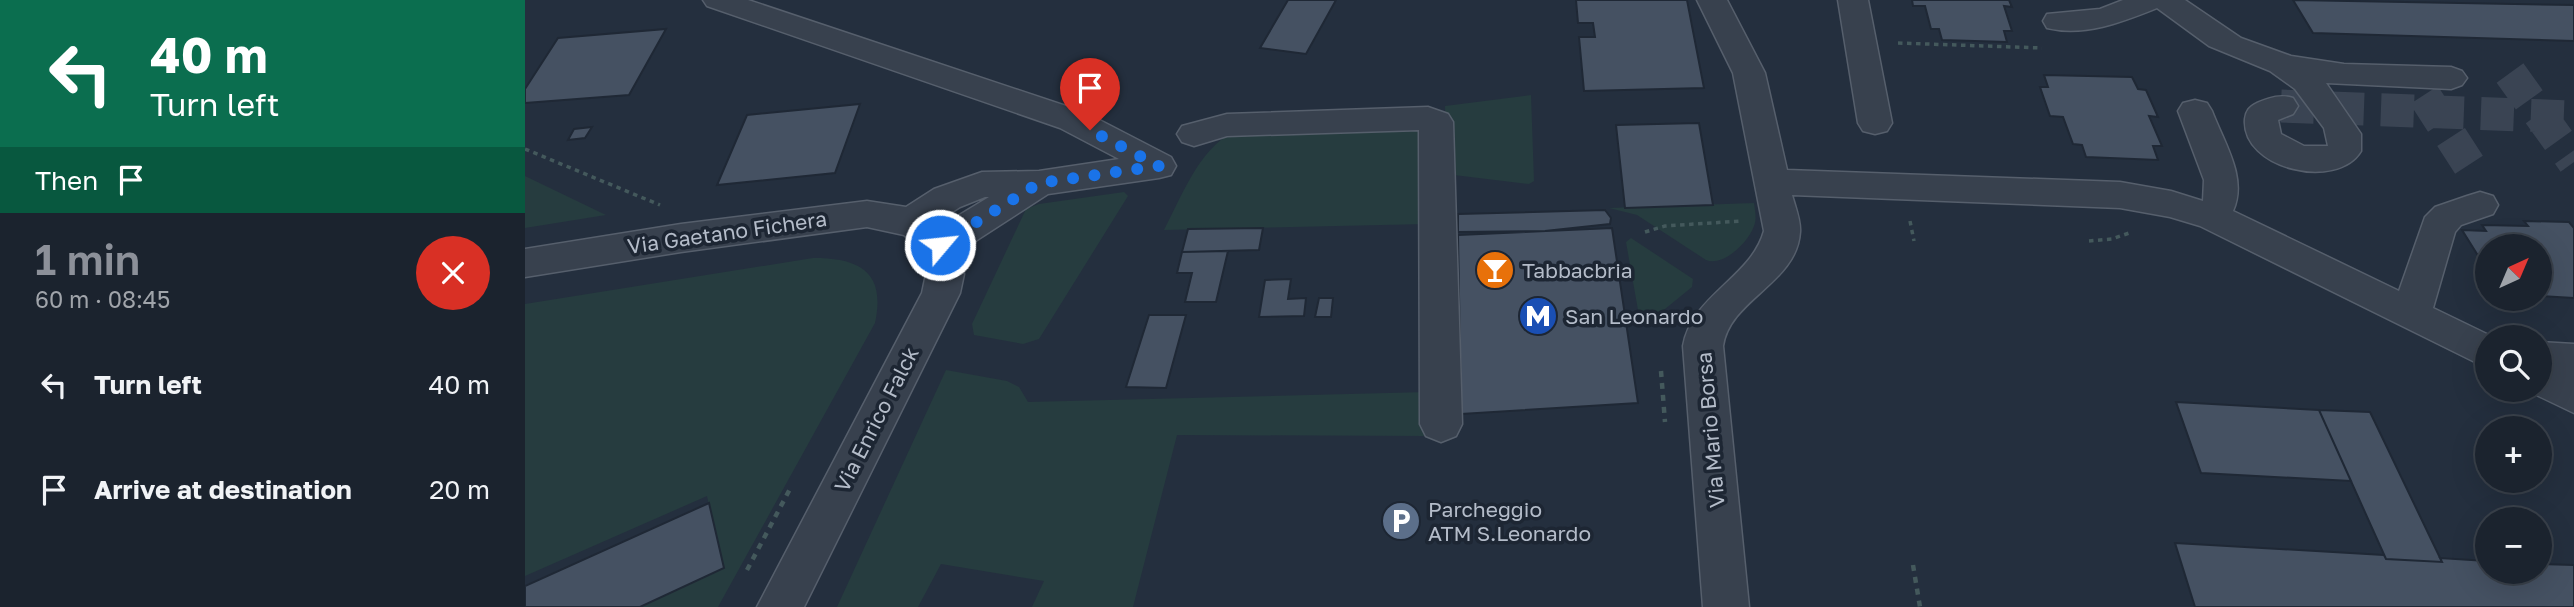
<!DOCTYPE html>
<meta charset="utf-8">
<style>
body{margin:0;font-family:"Golos Text",sans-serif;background:#242b36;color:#f1f3f6;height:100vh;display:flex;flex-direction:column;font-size:26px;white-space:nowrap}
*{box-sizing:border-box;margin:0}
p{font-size:23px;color:#a0a4aa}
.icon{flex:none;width:38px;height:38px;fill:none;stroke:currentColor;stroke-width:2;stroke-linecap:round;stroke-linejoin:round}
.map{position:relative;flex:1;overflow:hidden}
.side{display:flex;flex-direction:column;background:#1b232e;width:525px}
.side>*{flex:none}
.hud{background:#0b6e4f;color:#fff;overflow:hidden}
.needle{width:46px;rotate:44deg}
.fabs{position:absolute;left:1950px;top:234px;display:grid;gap:14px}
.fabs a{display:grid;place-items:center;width:77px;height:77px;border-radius:50%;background:#1b232e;box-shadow:0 7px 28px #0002,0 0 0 2px #39404a;font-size:35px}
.pin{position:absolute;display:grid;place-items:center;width:60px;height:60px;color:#fff;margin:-72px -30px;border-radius:50% 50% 50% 0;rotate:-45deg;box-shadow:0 0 7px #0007}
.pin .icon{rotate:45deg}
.me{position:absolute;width:77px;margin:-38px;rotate:62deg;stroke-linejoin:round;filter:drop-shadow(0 0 5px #0008)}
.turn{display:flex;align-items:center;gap:24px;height:147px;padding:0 35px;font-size:32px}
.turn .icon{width:91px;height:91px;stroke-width:2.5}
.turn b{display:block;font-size:49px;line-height:60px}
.then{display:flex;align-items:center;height:66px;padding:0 35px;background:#0003;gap:14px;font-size:26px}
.round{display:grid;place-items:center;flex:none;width:74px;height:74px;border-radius:37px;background:#242b36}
.head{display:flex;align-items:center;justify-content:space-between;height:119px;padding:0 35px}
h1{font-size:42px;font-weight:600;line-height:52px;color:#8c9099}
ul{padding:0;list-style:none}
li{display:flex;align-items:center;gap:21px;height:105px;padding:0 35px}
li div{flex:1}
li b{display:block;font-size:26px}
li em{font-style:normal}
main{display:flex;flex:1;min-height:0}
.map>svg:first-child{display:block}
.green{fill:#263c3f}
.building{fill:#455162;stroke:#1f2835;stroke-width:2}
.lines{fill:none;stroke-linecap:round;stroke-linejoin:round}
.minor-tunnel{stroke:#3a4453;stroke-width:33;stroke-dasharray:33 17;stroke-linecap:butt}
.minor-casing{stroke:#565f6c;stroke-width:3}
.path-far1{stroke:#44595c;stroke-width:3.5;stroke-dasharray:4.5 4.5;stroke-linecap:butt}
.path{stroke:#44595c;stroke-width:4.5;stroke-dasharray:6 6;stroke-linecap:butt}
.minor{fill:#38414e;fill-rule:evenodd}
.route{stroke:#1a73e8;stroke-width:12;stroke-dasharray:0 21.6}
.labels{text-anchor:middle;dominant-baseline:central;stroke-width:7;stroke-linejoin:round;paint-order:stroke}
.street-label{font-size:21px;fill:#b4bcc9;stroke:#1d2633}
.poi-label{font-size:21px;fill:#b4bcc9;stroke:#1d2633;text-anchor:start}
</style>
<main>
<section class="side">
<div class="hud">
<div class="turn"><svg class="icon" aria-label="left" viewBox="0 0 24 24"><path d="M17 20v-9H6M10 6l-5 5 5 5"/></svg><div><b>40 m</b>Turn left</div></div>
<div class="then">Then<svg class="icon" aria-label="arrive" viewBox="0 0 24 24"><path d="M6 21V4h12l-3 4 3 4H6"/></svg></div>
</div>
<div class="head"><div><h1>1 min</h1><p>60 m · 08:45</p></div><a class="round" style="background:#d93025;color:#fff"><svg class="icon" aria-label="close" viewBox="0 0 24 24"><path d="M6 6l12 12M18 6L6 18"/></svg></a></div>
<ul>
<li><svg class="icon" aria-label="left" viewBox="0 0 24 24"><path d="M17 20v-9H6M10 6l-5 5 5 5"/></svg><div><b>Turn left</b></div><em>40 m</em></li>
<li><svg class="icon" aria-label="arrive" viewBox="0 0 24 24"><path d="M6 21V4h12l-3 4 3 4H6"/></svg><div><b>Arrive at destination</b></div><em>20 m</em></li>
</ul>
</section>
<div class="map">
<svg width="2049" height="607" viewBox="0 0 2049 607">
<rect width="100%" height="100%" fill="#242f3e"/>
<path class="green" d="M1006,95L1009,181L1004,184L929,175L922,168L920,106Z
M897,125L902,224L639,230C656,198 674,149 707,133Z
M0,176L81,215L0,228Z
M599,192L603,196L514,339L498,344L449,335L447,324L501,209L514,204Z
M1229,203C1230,211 1232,219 1229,226C1223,243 1198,267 1181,260L1112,215L1084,208Z
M1106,238L1168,279L1167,287L1129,318L1118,316L1113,310L1101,242Z
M288,258C335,258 361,272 350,323L193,607H115L198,568L182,496L0,576V304Z
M421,370L482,381L494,387L503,402L903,392L901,436L652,435L608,607H507L519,581L416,564L393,607H312Z"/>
<path class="building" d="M763,0H811L781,54L735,48Z
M1051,0H1162L1179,88L1059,91L1054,37H1070L1068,23H1053Z
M1387,0H1484L1487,7L1479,6L1487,31H1479L1482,42L1417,40L1414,29H1406L1400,6H1388Z
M1768,0L2049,5V41L1788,33Z
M141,29L104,95L0,103V89L33,38Z
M1519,75L1607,77L1613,89L1621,90L1633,117L1624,116L1637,146H1628L1633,160L1561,157L1557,145L1548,144L1538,117L1525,116L1515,87H1523Z
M335,104L310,173L192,185L222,115Z
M1174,123L1188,205L1100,208L1091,125Z
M67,127L60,138L43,140L49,129Z
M1080,210L1086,218L1085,224L1020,231L933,232V214Z
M1999,221L2044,222L2049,228V298L2014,296V247H1962V270L1937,230L1961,231L1957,225L2003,226Z
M738,228L734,250L657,252L663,229Z
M1087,228L1113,403L936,414L933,235Z
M703,251L691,302H660L667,273H652L657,252Z
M766,279L763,299L781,298L779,316L734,317L740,280Z
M794,298H808L806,317H790Z
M624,315H661L641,388L601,387Z
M1651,402L1794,410L1826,481L1676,473Z
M1794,410L1845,412L1917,562L1861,559Z
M184,503L199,568L115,607H0V586Z
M1650,543L1859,555L1861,559L1917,562L1915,558L1962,561V572H2014V564L2049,565V607H1670Z"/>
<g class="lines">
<path class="minor-tunnel" d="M1985,73L2049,162
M1899,95L1948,171
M1756,106L2049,117"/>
<defs>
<path id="minor" d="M178,0H223L559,112L646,157L651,166L646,175L634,178L523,194L435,251L439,274L435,293L279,607H232L397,293L401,274L398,251L379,235L342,227L156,252L0,277V249L156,224L342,201L381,207L409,189L457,172L514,171L594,159L535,128L182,6ZM460,197H464L418,225L413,221L435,207Z
M1172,0H1202L1240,73L1262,170L1595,182L1646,191L1678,201L1679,180L1653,111L1658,103L1670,100L1682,103L1687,111C1699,143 1723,178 1708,211L1874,291L1900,217L1910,207L1942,196L1955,192L1968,196L1973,205L1968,214L1936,225L1930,232L1908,308L1970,338H1962V368L1675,226L1645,217L1595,208L1267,195C1270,206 1276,221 1275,232C1272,283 1205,299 1198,346L1224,607H1178L1158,346C1167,295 1226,278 1239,231L1208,73Z
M1313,0H1343L1367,123L1362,131L1350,134L1338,131L1333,123Z
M1598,0H1660L1716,38L1766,56L1819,64L1926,67L1937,71L1942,78L1937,85L1926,89L1801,83L1836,134V151C1812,191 1716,169 1720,119C1721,111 1724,107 1732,103C1745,98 1754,94 1768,98L1773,106L1768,114L1753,120L1756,134L1779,146H1803L1799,128L1770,89L1745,71L1684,46L1632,8C1597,22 1560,37 1522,28L1518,21L1522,14L1575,9Z
M903,107L923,114L928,122L937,424L931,436L916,442L901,436L895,424L894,130L702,136L669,146L657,142L652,134L657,126L702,114Z
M2014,342L2049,344V413L2001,390H2014Z"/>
</defs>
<use href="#minor" class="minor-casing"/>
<path class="path-far1" d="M1373,43L1517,48
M0,149L135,205
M1385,221L1389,241
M1120,232L1140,226L1216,221
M1564,241L1587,239L1607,232"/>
<path class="path" d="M1136,371L1140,422
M1388,565L1395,607
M222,570L266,487"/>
<use href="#minor" class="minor"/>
</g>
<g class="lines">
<path class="route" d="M415,245L514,183L634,166L565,130"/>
</g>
<defs>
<symbol id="bar-disc" viewBox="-11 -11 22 22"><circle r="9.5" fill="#e8710a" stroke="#1d2633"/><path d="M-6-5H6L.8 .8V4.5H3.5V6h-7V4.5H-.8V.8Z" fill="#fff"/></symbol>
<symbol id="metro-disc" viewBox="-11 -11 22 22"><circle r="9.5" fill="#1a4fb4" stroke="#1d2633"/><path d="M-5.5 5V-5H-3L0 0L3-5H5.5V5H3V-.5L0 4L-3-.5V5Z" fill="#fff"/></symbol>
<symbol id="parking-disc" viewBox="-11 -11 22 22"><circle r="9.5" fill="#5c6f8a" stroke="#1d2633"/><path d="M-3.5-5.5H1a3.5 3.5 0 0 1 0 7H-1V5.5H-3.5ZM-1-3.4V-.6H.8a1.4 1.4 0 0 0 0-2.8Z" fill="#fff"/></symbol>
</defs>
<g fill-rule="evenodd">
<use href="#bar-disc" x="948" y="248" width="44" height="44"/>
<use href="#metro-disc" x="991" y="294" width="44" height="44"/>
<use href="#parking-disc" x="854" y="499" width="44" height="44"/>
</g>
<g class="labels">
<g class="street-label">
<text transform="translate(202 232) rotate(-8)">Via Gaetano Fichera</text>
<text transform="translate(351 419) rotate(-63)">Via Enrico Falck</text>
<text transform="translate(1185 430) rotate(-95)">Via Mario Borsa</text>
</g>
<g class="poi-label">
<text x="997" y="270">Tabbacbria</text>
<text x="1040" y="316">San Leonardo</text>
<text x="903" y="509">Parcheggio<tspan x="903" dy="24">ATM S.Leonardo</tspan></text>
</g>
</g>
</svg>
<div class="fabs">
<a><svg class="needle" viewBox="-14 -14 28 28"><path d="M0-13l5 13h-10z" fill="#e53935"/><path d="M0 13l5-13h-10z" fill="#a0a4aa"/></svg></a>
<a><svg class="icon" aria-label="search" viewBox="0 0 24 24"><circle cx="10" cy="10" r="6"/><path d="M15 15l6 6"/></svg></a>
<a>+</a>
<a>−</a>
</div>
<div class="pin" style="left:565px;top:130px;background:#d93025"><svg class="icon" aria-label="arrive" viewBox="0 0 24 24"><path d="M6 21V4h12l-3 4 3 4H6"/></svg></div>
<svg class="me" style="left:415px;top:245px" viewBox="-20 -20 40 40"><circle r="17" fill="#1a73e8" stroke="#fff" stroke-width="3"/><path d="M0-11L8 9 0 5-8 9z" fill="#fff"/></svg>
</div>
</main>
